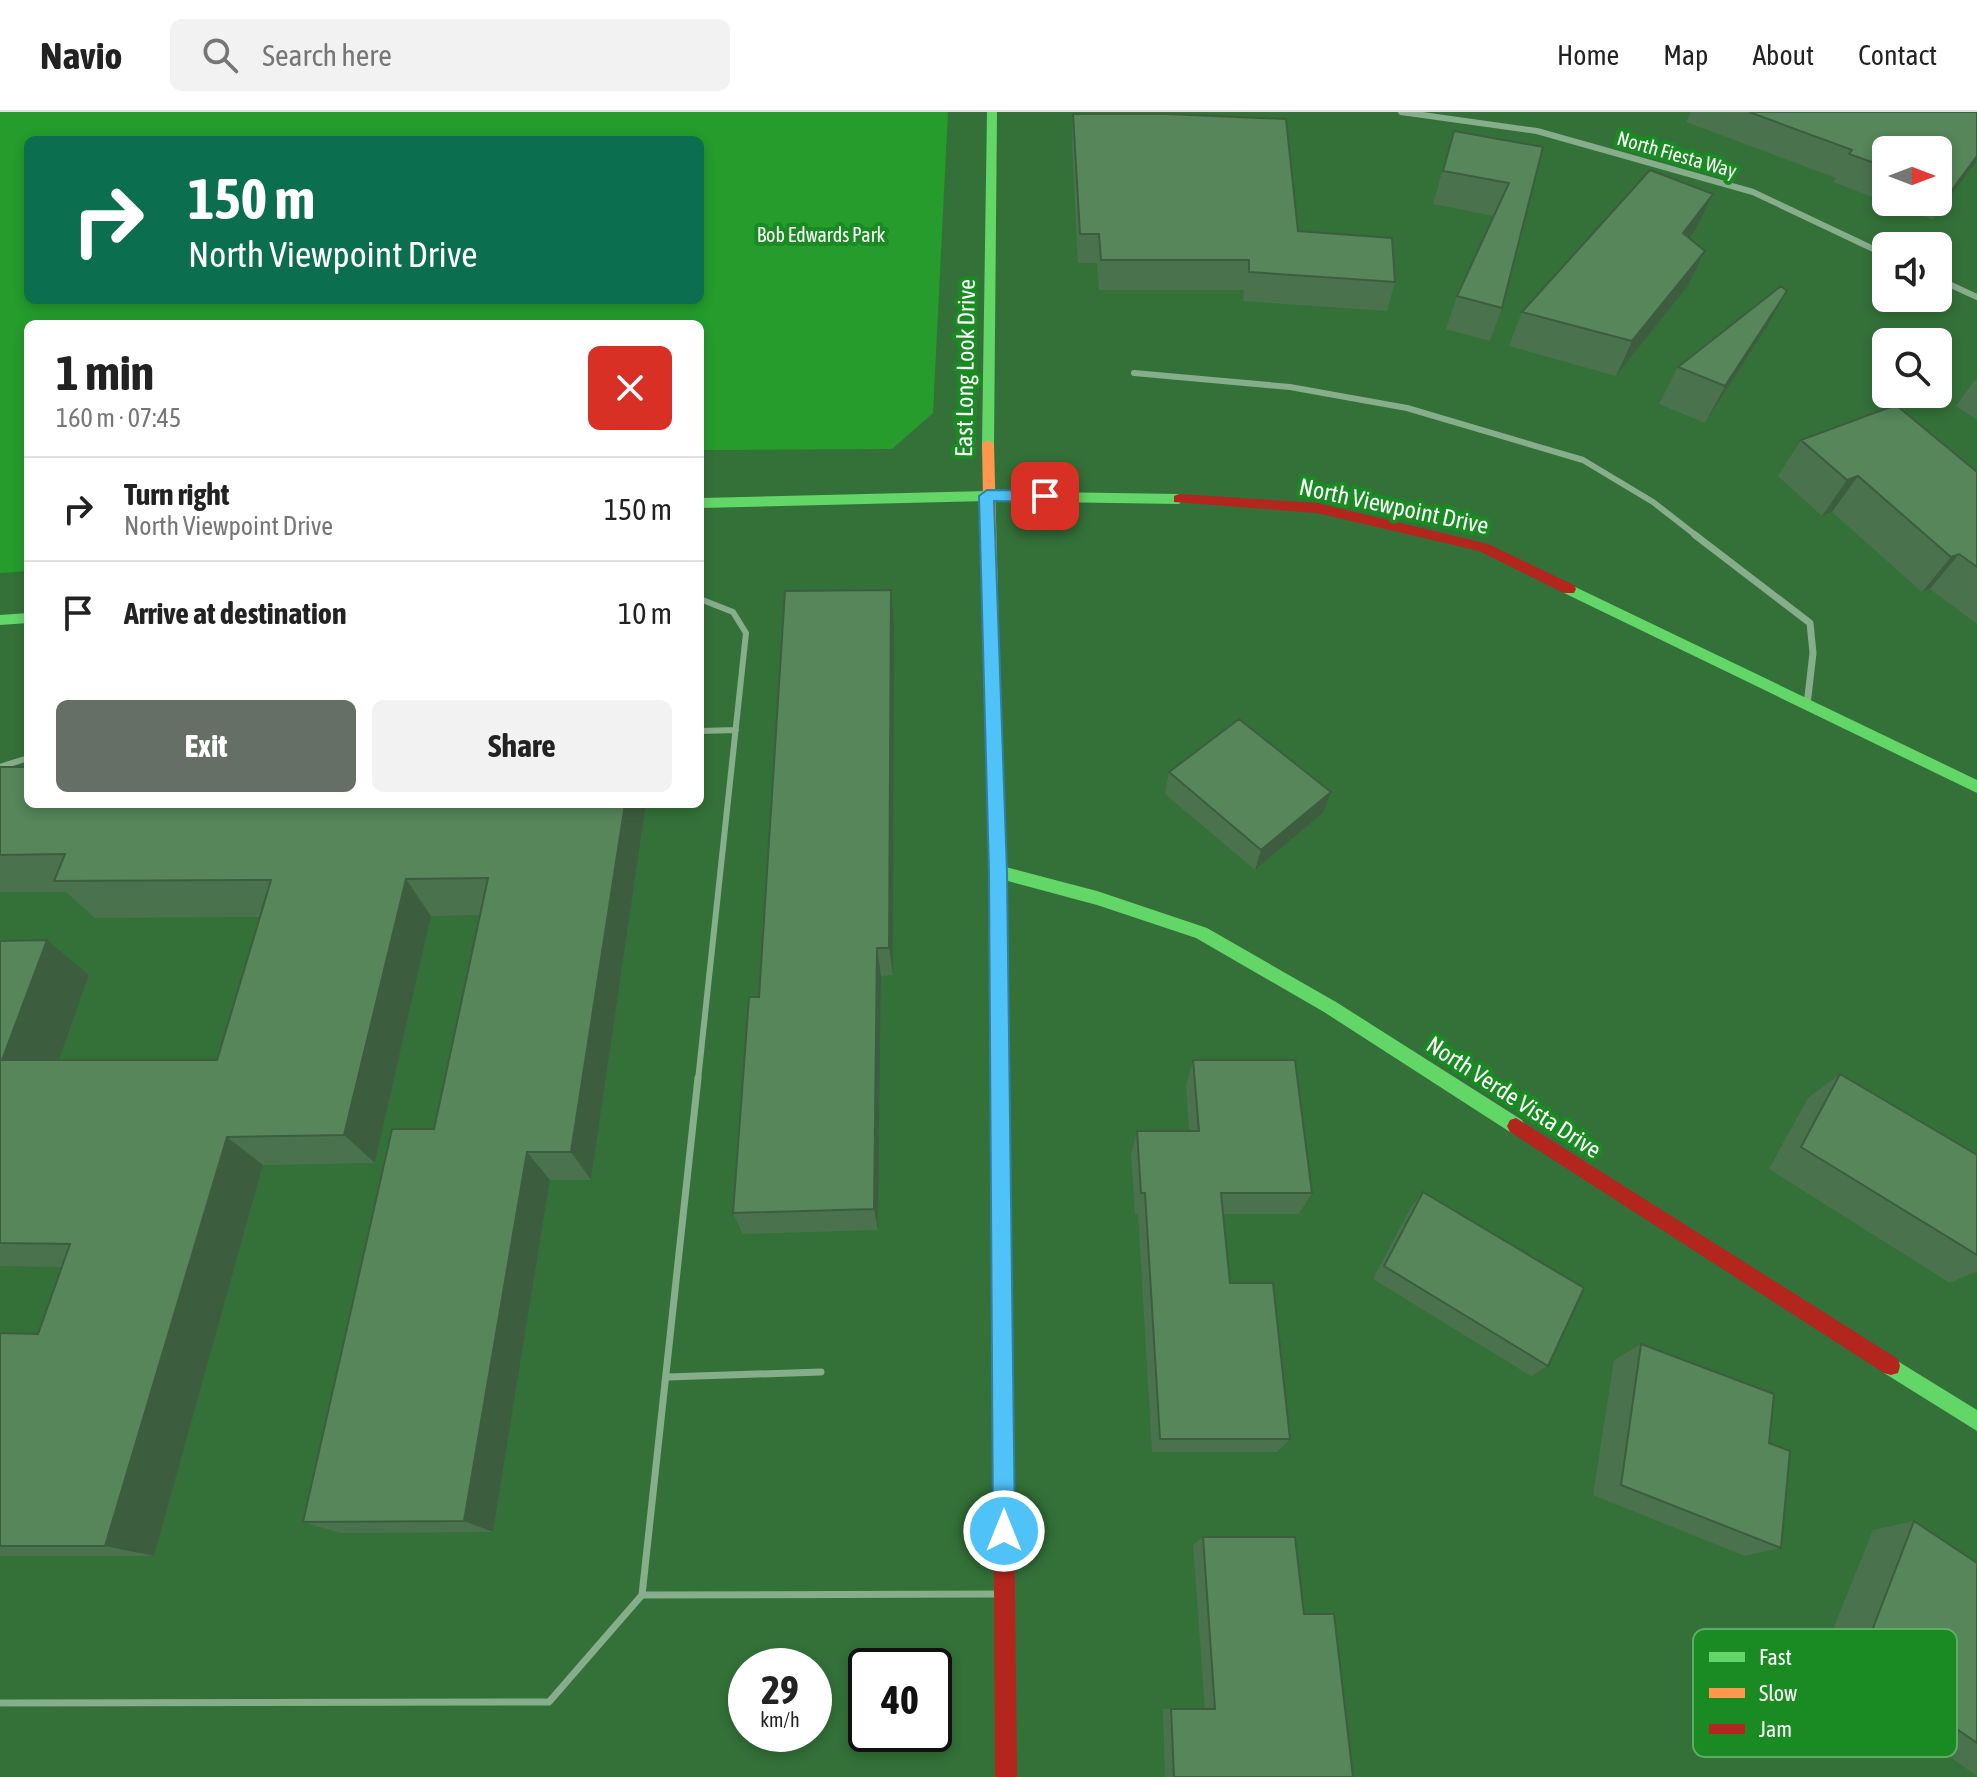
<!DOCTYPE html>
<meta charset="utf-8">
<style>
body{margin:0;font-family:"Asap Condensed",sans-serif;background:#f2f2f2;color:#222;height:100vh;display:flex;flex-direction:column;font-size:30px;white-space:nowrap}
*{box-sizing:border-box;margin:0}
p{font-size:26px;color:#767676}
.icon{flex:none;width:44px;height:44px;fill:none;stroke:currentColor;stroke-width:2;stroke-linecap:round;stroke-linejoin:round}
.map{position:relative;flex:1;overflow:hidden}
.sheet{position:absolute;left:24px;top:208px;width:680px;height:488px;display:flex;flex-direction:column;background:#fff;border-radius:12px;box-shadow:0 4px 12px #0003}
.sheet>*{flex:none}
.hud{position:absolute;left:24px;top:24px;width:680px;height:168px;border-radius:12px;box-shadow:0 4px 12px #0003;background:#0b6e4f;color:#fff;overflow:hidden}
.needle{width:52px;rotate:90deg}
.controls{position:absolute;left:1872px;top:24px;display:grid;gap:16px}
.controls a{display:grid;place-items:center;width:80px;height:80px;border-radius:12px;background:#fff;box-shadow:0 4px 12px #0003;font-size:40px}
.speed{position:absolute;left:728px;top:1536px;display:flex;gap:16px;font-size:40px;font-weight:700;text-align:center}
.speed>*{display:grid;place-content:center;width:104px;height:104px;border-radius:50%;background:#fff;box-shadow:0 4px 12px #0003;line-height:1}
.speed small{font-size:20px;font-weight:400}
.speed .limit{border:4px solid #111;border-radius:12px;background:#fff;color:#111}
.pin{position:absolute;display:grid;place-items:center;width:68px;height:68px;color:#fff;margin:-34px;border-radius:16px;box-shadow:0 4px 12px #0006}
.me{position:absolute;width:88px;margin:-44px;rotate:0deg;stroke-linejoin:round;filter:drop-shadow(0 0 6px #0008)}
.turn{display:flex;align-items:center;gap:28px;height:168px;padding:0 32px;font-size:36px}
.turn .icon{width:104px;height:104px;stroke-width:2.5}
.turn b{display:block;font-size:56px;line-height:68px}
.round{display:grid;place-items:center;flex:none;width:84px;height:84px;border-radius:12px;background:#f2f2f2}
.overview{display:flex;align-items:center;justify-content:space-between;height:136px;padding:0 32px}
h1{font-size:48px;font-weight:700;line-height:60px}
.button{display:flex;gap:16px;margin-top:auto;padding:16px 32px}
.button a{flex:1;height:92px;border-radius:12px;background:#666f66;color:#fff;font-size:32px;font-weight:700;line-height:92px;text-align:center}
.button a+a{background:#f2f2f2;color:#222}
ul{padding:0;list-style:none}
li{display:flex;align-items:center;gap:24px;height:104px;padding:0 32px;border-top:2px solid #e0e0e0}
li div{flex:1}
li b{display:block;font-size:30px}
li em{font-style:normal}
header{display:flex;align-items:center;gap:48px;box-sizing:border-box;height:112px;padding:0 40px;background:#fff;border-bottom:2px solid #e0e0e0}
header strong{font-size:38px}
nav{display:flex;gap:44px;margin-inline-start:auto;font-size:28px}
.search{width:560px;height:72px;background:#f2f2f2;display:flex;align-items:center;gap:20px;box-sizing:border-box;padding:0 28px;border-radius:12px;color:#767676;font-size:30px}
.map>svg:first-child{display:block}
.green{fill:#259c2c;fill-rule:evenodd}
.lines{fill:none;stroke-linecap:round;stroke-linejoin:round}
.lane-far1{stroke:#87ae8a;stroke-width:6}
.lane{stroke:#87ae8a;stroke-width:7}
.street-far1{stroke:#87ae8a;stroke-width:6}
.street{stroke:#87ae8a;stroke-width:7}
.fast{fill:#63d668;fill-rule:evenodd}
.slow{fill:#ff974d;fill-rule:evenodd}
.jam{fill:#b3261e;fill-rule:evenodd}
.wall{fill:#4a734d;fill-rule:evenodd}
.shaded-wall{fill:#3c5e3f}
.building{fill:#56865a;stroke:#3c5e3f;stroke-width:2}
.route{fill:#4fc3f7;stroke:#337fa1;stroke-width:2}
.labels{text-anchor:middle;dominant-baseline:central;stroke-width:8;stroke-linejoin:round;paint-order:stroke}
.far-street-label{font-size:20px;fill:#fff;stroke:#1a8a22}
.far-park-label{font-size:20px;fill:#fff;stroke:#1a8a22}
.street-label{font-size:24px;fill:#fff;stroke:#1a8a22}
.key{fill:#1a8a22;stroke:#5fad64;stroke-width:2}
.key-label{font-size:22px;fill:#fff}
</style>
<header>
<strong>Navio</strong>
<div class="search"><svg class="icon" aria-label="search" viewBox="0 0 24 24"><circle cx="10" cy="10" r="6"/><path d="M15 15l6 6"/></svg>Search here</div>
<nav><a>Home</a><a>Map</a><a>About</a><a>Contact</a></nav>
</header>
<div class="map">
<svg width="1977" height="1665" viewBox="0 0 1977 1665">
<rect width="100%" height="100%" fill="#337138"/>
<path class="green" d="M0,0H948L933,301L892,337L700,338V212H28V459L0,461ZM28,28H700V188H28Z"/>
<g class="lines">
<path class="lane-far1" d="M700,619L736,618
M0,655L28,646
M698,968L746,521L733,500L700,487"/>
<path class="lane" d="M698,966L642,1483L998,1482
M667,1265L821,1260
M0,1591L549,1590L642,1483"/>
<path class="street-far1" d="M1401,0L1537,19L1753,80L1886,143
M1938,167L1977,185
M1134,261L1290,275L1407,296L1583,348L1653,390L1698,425"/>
<path class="street" d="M1695,423L1810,511L1813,541L1807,593"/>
<path class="fast" d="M987,0H997L994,332L988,336L982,332Z
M987,379L1179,382L1185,387L1179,392L987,389L700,396V386Z
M1569,472L1977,668V681L1564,481V473Z
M28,501V511L0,513V503Z
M998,753L1097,779L1207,816L1336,890L1522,1008L1525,1014L1522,1020L1516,1022L1510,1020L1324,900L1196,826L1097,793L993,765L990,760L993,755Z
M999,818L1005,820L1007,825L1013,1289L1010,1296L1003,1299L996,1296L993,1289L991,825L993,820Z
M1891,1245L1977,1298V1319L1884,1261L1882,1254L1884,1247Z"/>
<path class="slow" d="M988,328L994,332L1007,825L1005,830L999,832L993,830L991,825L982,332Z"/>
<path class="jam" d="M1179,382L1317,391L1488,432L1574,473L1576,477L1574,481H1564L1479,439L1317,401L1174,390V384Z
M1516,1006L1898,1247L1900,1254L1898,1261L1891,1263L1884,1261L1510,1020L1507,1014L1510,1008Z
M1003,1279L1010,1282L1013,1289L1017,1665H995L993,1289L996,1282Z"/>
</g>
<path class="wall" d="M1691,0H1977V49L1933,108L1833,70L1836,66L1686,10ZM1886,38H1938V90H1886Z
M1073,2L1395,170L1387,199L1243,189L1244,178H1099L1097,151H1078L1072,31Z
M1454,19L1543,35L1502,196L1490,229L1446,217L1457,184L1494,104L1433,92Z
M1713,82L1696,117L1689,126L1705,139L1688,174L1616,264L1509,234L1522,200Z
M1766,216L1705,311L1659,292L1678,255Z
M1977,267V308L1956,294L1974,269Z
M1801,328L1977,360V512L1930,477L1922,480L1832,400L1822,404L1778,364Z
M891,478L894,512L893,863L881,864L878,1118L743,1122L733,1101Z
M0,655L28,692H646L591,1068H550L493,1420L341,1421L303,1410L434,1017L480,803L431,804L375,1051L263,1053L154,1444H0V1221L38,1222L62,1155L0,1154V829L89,863L59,948H217L260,805L95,806L66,780H0Z
M1169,660L1331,680L1323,701L1255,758L1165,682Z
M1193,948L1312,1081L1299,1102H1223L1230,1171L1290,1327L1277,1340H1152L1138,1102H1135L1131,1042L1137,1019H1189L1186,973Z
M1840,962L1977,1043V1159L1950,1171L1769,1057L1808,986Z
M1423,1080L1548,1254L1531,1264L1373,1167L1411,1095Z
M1641,1232L1769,1331L1781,1436L1745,1444L1593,1383L1614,1248Z
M1914,1409L1977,1451V1664L1819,1552L1873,1418Z
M1203,1425L1304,1502L1353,1665H1165L1163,1597H1205L1193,1433Z"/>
<path class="shaded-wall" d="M1977,44V49L1933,108L1951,79Z
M1713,82L1696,117L1667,156L1683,121Z
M1705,139L1688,174L1616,264L1632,229Z
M1787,179L1766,216L1705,311L1725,274Z
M1858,364L1832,400L1822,404L1847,368Z
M1959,442L1930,477L1922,480L1951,445Z
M891,478L894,512L893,863L889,836Z
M1331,680L1323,701L1255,758L1261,738Z
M625,692H646L591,1068L571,1040Z
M406,767L431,804L375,1051L344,1023Z
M47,828L89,863L48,979L2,948Z
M877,836L881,864L878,1118L874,1097Z
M227,1025L263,1053L154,1444L105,1434Z
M527,1040L550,1068L493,1420L464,1409Z"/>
<path class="building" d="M1749,0H1977V44L1951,79L1938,75V38H1886V55L1849,42L1852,38Z
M1073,2H1168L1286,7L1298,119L1392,126L1395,170L1249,160V148H1101L1099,122H1080Z
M1454,19L1543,35L1502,196L1457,184L1509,71L1443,59Z
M1650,58L1713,82L1683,121L1705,139L1632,229L1522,200Z
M1781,174L1787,179L1725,274L1678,255Z
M1896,293L1977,360V455L1959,442L1951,445L1858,364L1847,368L1801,328Z
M891,478L889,836H877L874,1097L733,1101L749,885H759L785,479Z
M1239,607L1331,680L1261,738L1169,660Z
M0,655H28V692H625L571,1040H527L464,1409L303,1410L392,1017H434L488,766L406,767L344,1023L227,1025L105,1434H0V1221L38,1222L70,1132L0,1131V829L47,828L2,948H217L271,768L54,769L65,742L0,743Z
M1193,948H1295L1312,1081H1221L1230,1171H1273L1290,1327H1160L1145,1081H1141L1137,1019H1199Z
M1840,962L1977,1043V1143L1801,1035Z
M1423,1080L1584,1176L1548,1254L1384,1154Z
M1641,1232L1774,1282L1769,1331L1790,1339L1781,1436L1621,1373Z
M1914,1409L1977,1451V1631L1860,1550Z
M1203,1425H1295L1304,1502H1334L1353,1665H1174L1171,1597H1215Z"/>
<path class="route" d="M987,378L1045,379L1052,384L1045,390L994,389L1007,760L1015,1419L1012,1427L1004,1431L996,1427L993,1419L989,760L979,384Z"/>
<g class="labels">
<g class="far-street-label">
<text transform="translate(1677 42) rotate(16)">North Fiesta Way</text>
</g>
<g class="far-park-label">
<text x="821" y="122">Bob Edwards Park</text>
</g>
<g class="street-label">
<text transform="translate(965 256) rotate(-89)">East Long Look Drive</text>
<text transform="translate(1394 394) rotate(12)">North Viewpoint Drive</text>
<text transform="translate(1514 985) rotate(33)">North Verde Vista Drive</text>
</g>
</g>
<rect x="1693" y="1517" width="264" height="128" rx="12" class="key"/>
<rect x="1709" y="1540" width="36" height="10" fill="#63d668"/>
<rect x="1709" y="1576" width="36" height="10" fill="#ff974d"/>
<rect x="1709" y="1612" width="36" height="10" fill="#b3261e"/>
<g class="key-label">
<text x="1759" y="1553">Fast</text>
<text x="1759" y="1589">Slow</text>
<text x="1759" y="1625">Jam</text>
</g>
</svg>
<div class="controls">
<a><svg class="needle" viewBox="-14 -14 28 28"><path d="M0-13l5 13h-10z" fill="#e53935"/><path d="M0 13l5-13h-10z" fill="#767676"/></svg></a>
<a><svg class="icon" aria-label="sound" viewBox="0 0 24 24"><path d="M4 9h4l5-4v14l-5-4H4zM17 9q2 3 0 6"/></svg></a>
<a><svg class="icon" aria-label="search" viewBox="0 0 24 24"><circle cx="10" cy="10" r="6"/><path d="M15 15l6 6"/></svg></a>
</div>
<div class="speed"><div>29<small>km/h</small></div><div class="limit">40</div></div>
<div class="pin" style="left:1045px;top:384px;background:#d93025"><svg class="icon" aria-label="arrive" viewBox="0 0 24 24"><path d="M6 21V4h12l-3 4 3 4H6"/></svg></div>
<svg class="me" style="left:1004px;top:1419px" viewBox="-20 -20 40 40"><circle r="17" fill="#4fc3f7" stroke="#fff" stroke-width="3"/><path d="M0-11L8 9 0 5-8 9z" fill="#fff"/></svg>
<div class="hud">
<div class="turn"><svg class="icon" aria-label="right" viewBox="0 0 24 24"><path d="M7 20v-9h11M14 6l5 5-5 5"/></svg><div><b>150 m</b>North Viewpoint Drive</div></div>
</div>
<section class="sheet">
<div class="overview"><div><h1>1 min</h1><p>160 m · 07:45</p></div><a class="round" style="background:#d93025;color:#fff"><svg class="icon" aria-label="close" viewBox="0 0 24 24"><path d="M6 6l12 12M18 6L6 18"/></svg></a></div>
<ul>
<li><svg class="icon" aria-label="right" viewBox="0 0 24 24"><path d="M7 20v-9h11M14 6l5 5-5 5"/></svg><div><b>Turn right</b><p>North Viewpoint Drive</p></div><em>150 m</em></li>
<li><svg class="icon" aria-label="arrive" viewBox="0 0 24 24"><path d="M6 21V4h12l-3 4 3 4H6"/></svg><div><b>Arrive at destination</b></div><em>10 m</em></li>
</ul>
<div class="button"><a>Exit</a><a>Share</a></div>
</section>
</div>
